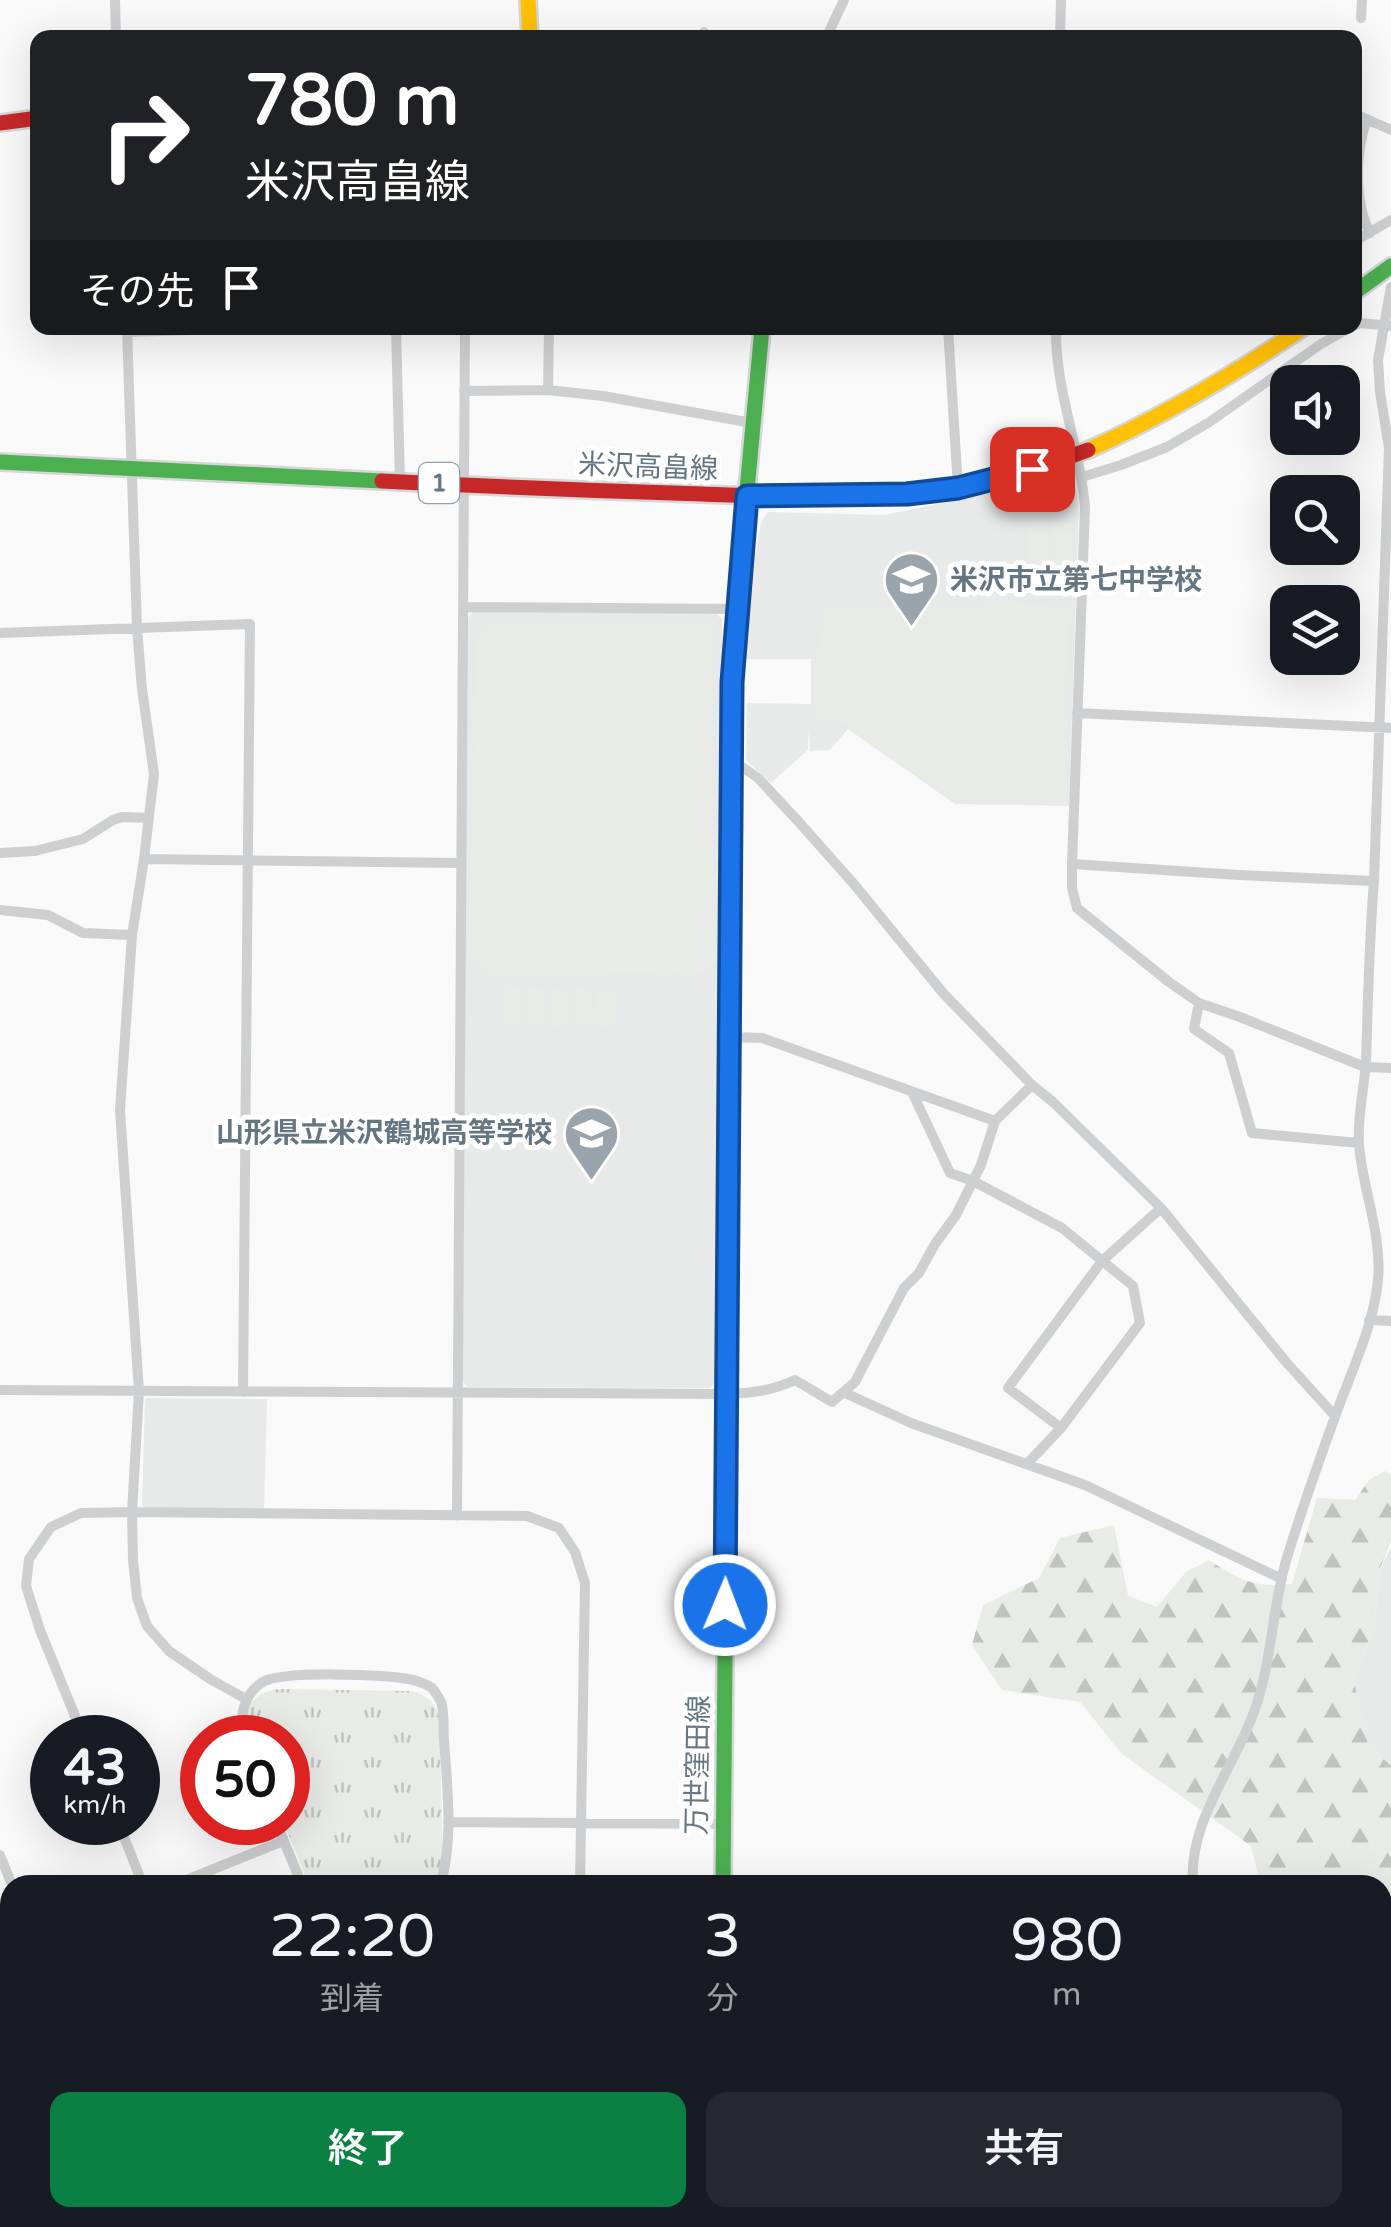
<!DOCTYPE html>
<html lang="ja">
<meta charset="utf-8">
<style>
body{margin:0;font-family:"Varela Round","Noto Sans JP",sans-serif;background:#242831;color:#f1f3f6;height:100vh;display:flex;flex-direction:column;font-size:38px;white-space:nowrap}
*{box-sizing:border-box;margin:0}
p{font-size:32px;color:#9ea1a6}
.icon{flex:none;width:55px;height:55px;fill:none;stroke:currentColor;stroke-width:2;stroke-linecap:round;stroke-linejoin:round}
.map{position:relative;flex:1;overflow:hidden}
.sheet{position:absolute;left:0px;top:1875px;width:1392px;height:352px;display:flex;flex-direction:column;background:#171b24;border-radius:30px 30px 0 0;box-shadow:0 10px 40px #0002}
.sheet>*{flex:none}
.banner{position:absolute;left:30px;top:30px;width:1332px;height:305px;border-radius:20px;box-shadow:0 10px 40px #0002;background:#202124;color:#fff;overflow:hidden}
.controls{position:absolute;left:1270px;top:365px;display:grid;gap:20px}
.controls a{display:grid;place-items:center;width:90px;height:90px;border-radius:20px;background:#171b24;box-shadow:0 10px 40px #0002;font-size:50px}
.speed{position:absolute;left:30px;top:1715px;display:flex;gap:20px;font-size:50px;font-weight:700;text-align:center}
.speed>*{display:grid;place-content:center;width:130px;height:130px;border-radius:50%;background:#171b24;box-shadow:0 10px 40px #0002;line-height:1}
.speed small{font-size:25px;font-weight:400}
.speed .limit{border:15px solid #d22;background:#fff;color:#111}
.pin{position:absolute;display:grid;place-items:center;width:85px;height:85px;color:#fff;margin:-42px;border-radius:20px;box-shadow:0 5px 15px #0006}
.me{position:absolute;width:110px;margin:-55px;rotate:1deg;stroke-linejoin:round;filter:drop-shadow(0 0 8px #0008)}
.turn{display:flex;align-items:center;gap:35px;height:210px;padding:0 50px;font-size:45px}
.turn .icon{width:130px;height:130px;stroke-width:2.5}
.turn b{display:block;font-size:70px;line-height:85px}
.then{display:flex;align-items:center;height:95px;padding:0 50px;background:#0003;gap:20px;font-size:38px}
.eta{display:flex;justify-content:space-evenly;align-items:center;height:170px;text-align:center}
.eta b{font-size:60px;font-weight:600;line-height:70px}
.action{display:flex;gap:20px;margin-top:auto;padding:20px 50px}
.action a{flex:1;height:115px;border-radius:20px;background:#0b8043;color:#fff;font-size:40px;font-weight:600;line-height:115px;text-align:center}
.action a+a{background:#242831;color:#f1f3f6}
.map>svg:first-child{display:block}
.built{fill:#e8e9e9}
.grass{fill:#e8ebe6}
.forest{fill:url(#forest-firs)}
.park{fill:url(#park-tufts)}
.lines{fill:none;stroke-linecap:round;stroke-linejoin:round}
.fast-casing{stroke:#d5d6d7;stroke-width:20}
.slow-casing{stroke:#d5d6d7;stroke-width:20}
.jam-casing{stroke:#d5d6d7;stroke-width:20}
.street{stroke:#cecfd0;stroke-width:10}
.fast{stroke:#4caf50;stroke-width:15}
.slow{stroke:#ffc107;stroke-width:15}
.jam{stroke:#c62828;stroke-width:15}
.route-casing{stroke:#114b97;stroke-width:25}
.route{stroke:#1a73e8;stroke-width:18}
.labels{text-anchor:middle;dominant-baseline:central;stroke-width:10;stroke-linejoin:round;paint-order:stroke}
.shield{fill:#fff;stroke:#939fa8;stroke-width:2.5}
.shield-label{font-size:25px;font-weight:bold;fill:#657683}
.street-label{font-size:28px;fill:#657683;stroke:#fff}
.poi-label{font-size:28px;font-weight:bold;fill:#657683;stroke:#fff;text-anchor:start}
</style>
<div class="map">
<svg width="1391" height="2227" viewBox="0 0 1391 2227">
<defs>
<pattern id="forest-firs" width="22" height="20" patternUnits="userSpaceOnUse" patternTransform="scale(2.5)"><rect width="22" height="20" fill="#e8ebe6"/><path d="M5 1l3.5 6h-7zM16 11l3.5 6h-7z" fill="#c0c3c0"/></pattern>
<pattern id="park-tufts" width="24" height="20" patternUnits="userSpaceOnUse" patternTransform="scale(2.5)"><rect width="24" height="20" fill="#e8ebe6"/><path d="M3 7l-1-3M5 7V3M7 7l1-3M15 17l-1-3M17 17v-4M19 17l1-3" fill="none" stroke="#c0c3c0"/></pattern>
</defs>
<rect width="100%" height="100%" fill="#f9f9f9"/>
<path class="built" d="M1074,476L1079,508L1069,806L955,804L848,729L830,750L810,751L809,727L808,750L771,783L748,762L746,759L747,703L811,704V659H746L747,611L761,522L768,512L884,515Z
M474,611L715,613L722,619L723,983L716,1381L710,1388L468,1387L462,1381L467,619Z
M145,1398L267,1399L264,1510L145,1509L142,1505Z
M1391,1547V1766L1368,1744L1354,1681L1374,1627L1380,1570Z"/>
<path class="grass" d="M1028,522L1046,523L1045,563H1028Z
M1054,522L1072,523L1071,563H1053Z
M981,602L1069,605L1066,800L956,801L845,724L820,723L817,718L821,605L980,610Z
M492,622L706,625L713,631L715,962L706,973L491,974L472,957L476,637Z
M503,986L521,987L520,1027H502Z
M526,987L544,988L543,1028L525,1027Z
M573,987L591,988L590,1028L572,1027Z
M549,988H567L566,1028H548Z
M596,988L614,989L613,1029L595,1028Z"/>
<path class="forest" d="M1385,1471L1391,1475V1541L1380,1569L1374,1627L1354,1681L1368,1744L1391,1766V2081L1383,2086L1382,1885H1261L1251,1846L1122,1754L1080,1702L1002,1690L972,1645L983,1605L1039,1578L1060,1538L1114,1525L1128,1596L1157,1607L1186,1572L1209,1560C1240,1580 1254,1588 1292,1584L1317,1498L1355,1500L1369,1480Z"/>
<path class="park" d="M278,1689L413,1691C427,1696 435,1702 439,1717L444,1885H309L284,1823L288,1822V1738L249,1737C243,1711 249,1694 278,1689Z"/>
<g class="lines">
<defs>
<path id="fast" d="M1355,292L1391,266
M0,462L382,481
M732,794L736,609L762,328
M723,1885L728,1317"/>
<path id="slow" d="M528,0L530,38
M1088,450C1164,416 1234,374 1303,328
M0,1966L10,1993
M0,1992L10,2019
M87,2218L90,2227
M722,2218V2227"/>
<path id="jam" d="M0,123L38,118
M382,481C479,486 576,490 673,493C766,496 863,502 956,487C1002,480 1045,466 1088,450
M728,1317L732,794"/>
</defs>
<use href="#fast" class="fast-casing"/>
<use href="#slow" class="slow-casing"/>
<use href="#jam" class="jam-casing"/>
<path class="street" d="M115,0L116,38
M1361,18L1362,0
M704,38V32
M826,38L844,0
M1060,38L1061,0
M1355,114L1391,130
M1367,119C1355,152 1354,202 1370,233
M1355,241L1391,220
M1355,325L1360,323L1391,326
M127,328L137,628L142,689L154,774L144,859L132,935L120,1110L139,1391L132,1512L133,1560L137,1598L147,1626L169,1651L210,1679L246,1699
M396,328L400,482
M948,328L958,488
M1056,328C1055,391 1080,445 1085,507L1072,864V888L1077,908L1169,982L1199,1003L1240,1017L1365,1067L1391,1068
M128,332L256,328
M548,390L549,328
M464,391L548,390L603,396L752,423
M1082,477L1121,465L1167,447L1208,423L1321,344L1349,328
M463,607L736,609
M0,633L250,624L243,1392
M1077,713L1391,728
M732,760L758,778L797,820L853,883L943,993L1032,1085L1053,1102L1161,1208L1286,1362L1335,1416
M0,853L35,851L83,839L113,820L122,817L149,818
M144,859L461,863
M1072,864L1239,875L1374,881
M0,910L48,915L83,933L132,935
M1199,1003L1194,1029L1229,1053L1252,1133L1359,1143
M729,1037L762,1038L995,1121
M912,1092L950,1173L973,1181L1062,1228L1133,1286L1140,1323L1061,1428L1027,1464
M1369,1320L1391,1321
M0,1390L727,1394C751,1393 772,1391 795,1380L832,1402L855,1382L904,1288L919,1273L935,1244L956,1215L981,1165L995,1121L1032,1085
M845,1393L911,1423L1085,1485L1282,1579
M1061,1428L1008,1388L1102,1261L1161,1208
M457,1516L465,328
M84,1738L40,1630L26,1586L29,1559L51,1527L81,1513L132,1512L527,1516L559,1528L575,1552L585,1583L580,1885
M244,1738C239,1717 243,1696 261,1683C280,1670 387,1674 413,1680C418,1681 429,1685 433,1689C436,1693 439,1698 441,1702C445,1713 443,1729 444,1740C447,1784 454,1843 440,1885
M118,1822L143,1885
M276,1822L302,1885
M448,1822L722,1824
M0,1855L12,1885
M174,1885L283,1841
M1193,1885C1188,1820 1235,1768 1255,1709C1272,1661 1272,1609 1286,1561C1302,1508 1321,1455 1340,1403C1355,1364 1374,1322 1378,1280C1382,1234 1363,1191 1359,1145C1357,1118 1364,1089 1366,1062C1368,1002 1369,941 1374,881L1389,448L1380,392L1378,360L1391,287
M0,2156L10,2184
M22,2218L26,2227
M126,2218L129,2227
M1289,2218L1294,2227
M399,2227V2218"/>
<use href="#fast" class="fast"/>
<use href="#slow" class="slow"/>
<use href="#jam" class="jam"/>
</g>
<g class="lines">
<defs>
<path id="route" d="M725,1605L732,682L747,496L907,494L958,488L1032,469"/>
</defs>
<use href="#route" class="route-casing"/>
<use href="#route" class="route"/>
</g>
<defs>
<symbol id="school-pin" viewBox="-11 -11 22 30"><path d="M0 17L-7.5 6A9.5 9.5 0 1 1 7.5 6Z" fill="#99a4ac" stroke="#fff"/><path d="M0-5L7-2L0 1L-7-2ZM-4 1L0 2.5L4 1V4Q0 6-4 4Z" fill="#fff"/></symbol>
</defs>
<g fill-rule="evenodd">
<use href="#school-pin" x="880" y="548" width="63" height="86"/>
<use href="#school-pin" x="560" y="1102" width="63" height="86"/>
</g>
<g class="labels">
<rect class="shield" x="419" y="463" width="40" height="40" rx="8"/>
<g class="shield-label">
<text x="439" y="483">1</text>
</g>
<g class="street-label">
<text transform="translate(648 467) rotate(2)">米沢高畠線</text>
<text transform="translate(698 1765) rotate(-89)">万世窪田線</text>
</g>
<g class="poi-label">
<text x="950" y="580">米沢市立第七中学校</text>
<text x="552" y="1133" text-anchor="end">山形県立米沢鶴城高等学校</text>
</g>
</g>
</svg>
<div class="controls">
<a><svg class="icon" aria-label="sound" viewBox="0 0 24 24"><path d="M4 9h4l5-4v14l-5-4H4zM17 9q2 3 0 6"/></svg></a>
<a><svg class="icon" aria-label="search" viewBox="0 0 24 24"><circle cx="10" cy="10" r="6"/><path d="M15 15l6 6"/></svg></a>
<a><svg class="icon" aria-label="layers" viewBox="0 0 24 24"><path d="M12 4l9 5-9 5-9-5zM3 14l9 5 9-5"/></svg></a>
</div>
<div class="speed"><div>43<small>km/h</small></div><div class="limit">50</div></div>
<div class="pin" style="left:1032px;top:469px;background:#d93025"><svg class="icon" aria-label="arrive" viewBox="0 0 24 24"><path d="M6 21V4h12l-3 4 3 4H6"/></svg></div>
<svg class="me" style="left:725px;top:1605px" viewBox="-20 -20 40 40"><circle r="17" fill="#1a73e8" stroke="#fff" stroke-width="3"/><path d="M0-11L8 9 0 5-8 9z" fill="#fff"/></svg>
<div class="banner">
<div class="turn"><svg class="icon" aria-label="right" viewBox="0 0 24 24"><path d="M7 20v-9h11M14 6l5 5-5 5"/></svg><div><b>780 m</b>米沢高畠線</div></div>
<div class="then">その先<svg class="icon" aria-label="arrive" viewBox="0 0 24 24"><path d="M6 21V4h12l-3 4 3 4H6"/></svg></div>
</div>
<section class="sheet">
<div class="eta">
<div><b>22:20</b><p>到着</p></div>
<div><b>3</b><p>分</p></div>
<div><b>980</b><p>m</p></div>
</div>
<div class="action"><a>終了</a><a>共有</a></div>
</section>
</div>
